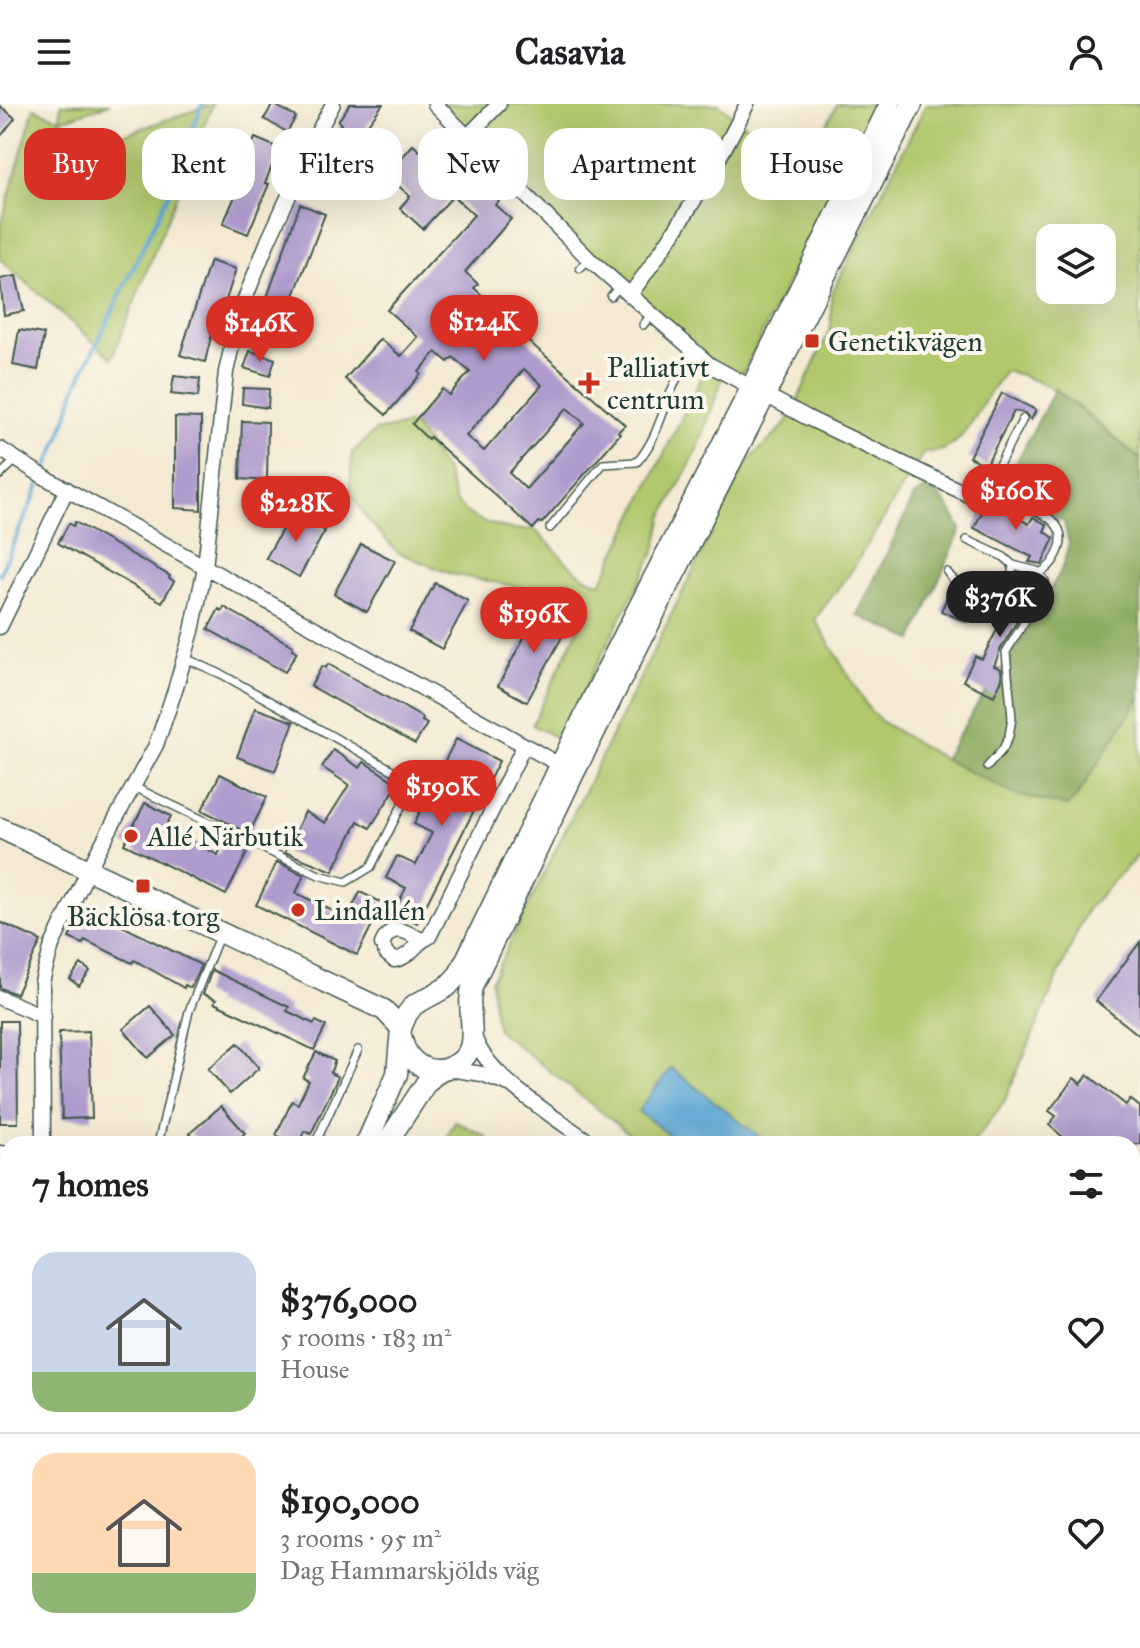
<!DOCTYPE html>
<html lang="en">
<head>
<meta charset="utf-8">
<style>
  :root { --surface:#fff; --page:#f6f6f6; --text:#202124; --muted:#757577; --line:#e0e0e0; --accent:#d93025 }
  body { margin:0; font-family:"IM FELL Great Primer",serif; background:var(--page); color:var(--text); height:100vh; display:flex; flex-direction:column; font-size:30px; white-space:nowrap }
  * { box-sizing:border-box; margin:0 }
  p { font-size:26px; color:var(--muted) }
  .icon { flex:none; width:44px; height:44px; fill:none; stroke:currentColor; stroke-width:2; stroke-linecap:round; stroke-linejoin:round }
  .map { position:relative; flex:1; overflow:hidden }
  .side { position:absolute; left:0px; top:1032px; width:1140px; height:512px; display:flex; flex-direction:column; background:var(--surface); border-radius:24px 24px 0 0; box-shadow:0 8px 32px #0002 }
  .side>* { flex:none }
  .guide { position:absolute; left:24px; top:24px; width:1092px; height:72px; display:flex; gap:16px }
  .tools { position:absolute; left:1036px; top:120px; display:grid; gap:16px }
  .tools a { display:grid; place-items:center; width:80px; height:80px; border-radius:16px; background:var(--surface); box-shadow:0 8px 32px #0002; font-size:40px }
  .price { position:absolute; translate:-50% -68px; padding:0 18px; border-radius:28px; background:var(--accent); color:#fff; font-size:26px; line-height:52px; filter:drop-shadow(0 2px 4px #0008) }
  .price::after { content:''; position:absolute; left:50%; top:48px; width:24px; height:18px; margin-left:-12px; background:inherit; clip-path:polygon(0 0,100% 0,50% 100%) }
  .price.current { background:#222; color:#fff }
  ul { padding:0; list-style:none }
  li { display:flex; align-items:center; gap:24px; height:200px; padding:0 32px }
  li+li { border-top:2px solid var(--line) }
  li span { display:grid; place-items:center; flex:none; width:224px; height:160px; border-radius:24px; color:#555 }
  li>.icon { margin-inline-start:auto }
  span .icon { width:96px; height:96px; fill:#fffc; stroke-width:1 }
  li b { font-size:34px }
  h2 { display:flex; justify-content:space-between; align-items:center; height:96px; padding:0 32px; font-size:34px }
  .pill { padding:0 28px; border-radius:24px; background:var(--surface); box-shadow:0 8px 32px #0002; font-size:28px; line-height:72px }
  .pill.current { background:var(--accent); color:#fff }
  header { display:flex; justify-content:space-between; align-items:center; height:104px; padding:0 32px; background:var(--surface); font-size:36px; font-weight:800 }
  .map>svg:first-child { display:block }
  .green { fill:#b1c86d; stroke:#688250; stroke-width:2; fill-rule:evenodd }
  .forest { fill:#8cac60; stroke:#56744a; stroke-width:2 }
  .water { fill:#5aa6d3; stroke:#3c7284; stroke-width:2 }
  .lines { fill:none; stroke-linecap:round; stroke-linejoin:round }
  .stream { stroke:#5aa6d3; stroke-width:4 }
  .building { fill:#af9bce; fill-rule:evenodd }
  .lane-casing { stroke:#3f574c; stroke-width:10 }
  .street-casing { stroke:#3f574c; stroke-width:17 }
  .secondary-casing { stroke:#3f574c; stroke-width:23 }
  .lane { stroke:#fff; stroke-width:7 }
  .street { stroke:#fff; stroke-width:14 }
  .secondary { stroke:#fff; stroke-width:20 }
  .poi-dot { fill:#c8321e; stroke:#fbf7ec; stroke-width:3 }
  .labels { text-anchor:middle; dominant-baseline:central; stroke-width:8; stroke-linejoin:round; paint-order:stroke }
  .poi-label { font-size:28px; fill:#1f3d34; stroke:#fbf7ec; text-anchor:start }
</style>
</head>
<body>
<header><svg class="icon" aria-label="menu" viewBox="0 0 24 24"><path d="M4 6h16M4 12h16M4 18h16"/></svg>Casavia<svg class="icon" aria-label="person" viewBox="0 0 24 24"><circle cx="12" cy="8" r="4"/><path d="M4 21q1-7 8-7t8 7"/></svg></header>
<div class="map">
<svg width="1140" height="1544" viewBox="0 0 1140 1544">
  <rect width="100%" height="100%" fill="#fbf7ec"/>
  <filter id="ink" filterUnits="userSpaceOnUse"><feTurbulence type="fractalNoise" baseFrequency=".0125" numOctaves="2"/><feDisplacementMap in="SourceGraphic" scale="16" xChannelSelector="R" yChannelSelector="G"/><feConvolveMatrix kernelMatrix="1 2 1 2 8 2 1 2 1" color-interpolation-filters="sRGB"/></filter>
  <filter id="wash" filterUnits="userSpaceOnUse"><feTurbulence type="fractalNoise" baseFrequency=".006" numOctaves="4" result="noise"/><feDisplacementMap in="SourceGraphic" scale="32" xChannelSelector="R" yChannelSelector="G"/><feGaussianBlur stdDeviation="1.8" result="paint"/><feColorMatrix in="noise" values="0 0 0 0 0 0 0 0 0 0 0 0 0 0 0 0 0 1.4 0 .05"/><feComposite in="paint" operator="in"/></filter>
  <g filter="url(#wash)">
    <rect width="100%" height="100%" fill="#f4ead3"/>
    <g class="green">
      <polygon points="61,0 110,0 61,16 61,52 213,0 112,254 0,155 0,124 34,4 60,15"/>
      <path d="M435,0H718L803,66L837,0H875L744,267L724,270L697,347L663,412L655,447L559,635L532,621L579,523L565,497L536,486L451,470L397,448L368,416L350,388L352,349L375,327L412,320C424,334 435,350 445,366C451,376 451,391 458,400C473,419 511,428 533,425C557,442 570,472 601,479L704,268L710,261Z"/>
      <path d="M926,0H1140V355C1099,321 1059,278 1006,267C985,288 972,329 949,343C941,348 932,348 924,348L850,469L815,515L868,604L882,618L944,655L1075,695L1140,593V749L1087,805L1004,998L972,1040H642L499,927L495,915L491,877L746,359L787,319L831,223V191ZM1050,134H1102V186H1050Z"/>
      <polygon points="455,1017 487,1033 484,1040 443,1040"/>
    </g>
    <g class="forest">
      <polygon points="1055,285 1140,355 1140,593 1075,695 1067,702 1016,691 944,655 977,601 1020,539 1063,463 1069,439 1064,418 1033,400 1007,376"/>
      <path d="M927,384C945,394 952,407 961,425L913,536L857,511L915,391Z"/>
    </g>
    <polygon class="water" points="671,964 769,1040 681,1040 638,1007"/>
    <g class="lines">
      <g class="stream">
        <polyline points="45,369 61,331 76,283 169,89 202,0"/>
        <polyline points="0,470 41,377"/>
      </g>
    </g>
    <g id="blocks">
      <g class="building">
        <polygon points="273,0 296,13 287,28 264,15"/>
        <polygon points="350,0 383,0 354,39 358,42 347,57 326,41 341,20 338,17"/>
        <polygon points="0,2 15,14 0,33"/>
        <polygon points="255,34 279,44 265,79 269,80 248,130 223,120 252,53 248,51"/>
        <path d="M413,41L436,61L442,55L467,77L475,68L503,92L495,101L511,115L465,168L478,180L474,184L528,233L526,235L625,321L618,328L620,330L542,419L539,418L533,425L430,333L428,335L412,320L442,285L449,291L470,268L453,253L448,258L436,248L419,268L421,270L386,311L345,275L380,235L401,252L418,233L387,206L474,111L453,92L423,125L400,104L410,92L386,71ZM524,265L542,281L484,347L466,332ZM567,304L584,319L526,385L509,369Z"/>
        <polygon points="317,63 341,73 334,90 310,80"/>
        <polygon points="300,100 325,110 285,215 281,233 256,225"/>
        <polygon points="210,157 236,165 215,230 212,229 205,258 180,251"/>
        <polygon points="16,172 24,207 4,211 0,175"/>
        <polygon points="19,226 44,230 38,266 13,261"/>
        <polygon points="250,247 275,255 270,272 244,264"/>
        <polygon points="174,272 200,275 198,293 171,290"/>
        <polygon points="243,284 269,285 268,304 242,300"/>
        <polygon points="1002,289 1036,306 1031,316 1025,309 1014,307 986,361 969,353"/>
        <polygon points="175,313 201,314 201,406 175,404"/>
        <polygon points="242,317 268,318 267,377 240,375"/>
        <polygon points="987,398 1029,420 1033,413 1047,421 1044,427 1054,434 1042,460 1029,458 1032,453 974,424"/>
        <polygon points="292,408 325,427 299,473 266,454"/>
        <polygon points="75,418 170,472 169,474 174,477 162,498 58,439 69,419 73,422"/>
        <polygon points="361,440 395,457 367,508 334,490"/>
        <polygon points="1023,470 1033,473 1033,477 1038,482 1000,546 994,562 1001,565 1002,575 994,592 963,577 975,552 982,555 1002,516 999,514"/>
        <polygon points="435,479 468,497 442,545 409,527"/>
        <polygon points="949,489 974,501 966,518 941,507"/>
        <polygon points="224,503 293,542 292,545 297,548 285,568 208,525 219,505 222,507"/>
        <polygon points="540,504 569,520 527,598 498,582"/>
        <polygon points="328,560 423,614 422,617 427,620 415,640 311,582 322,562 326,564"/>
        <polygon points="255,604 294,618 275,667 237,653"/>
        <polygon points="456,635 499,657 417,819 394,807 406,784 386,774 397,752 416,761 432,729 414,720 428,690 445,698 458,673 441,664"/>
        <polygon points="333,646 360,664 364,658 398,680 370,724 358,717 333,767 285,748 305,708 325,719 349,681 322,663"/>
        <polygon points="220,670 267,693 249,730 202,706"/>
        <polygon points="145,699 171,712 165,724 218,751 226,734 243,742 241,746 247,749 226,791 124,740"/>
        <polygon points="277,758 304,771 296,789 347,814 360,788 383,799 357,851 256,801"/>
        <polygon points="84,803 201,861 191,884 185,881 184,884 134,856 132,859 85,836 83,840 69,834"/>
        <polygon points="0,818 41,837 16,890 0,884"/>
        <polygon points="1140,838 1140,932 1096,897"/>
        <polygon points="81,860 90,867 79,882 70,875"/>
        <polygon points="212,866 289,903 287,907 314,920 316,917 326,922 314,946 214,899 216,896 203,890"/>
        <polygon points="150,902 175,931 148,954 123,925"/>
        <polygon points="0,917 17,917 18,1019 0,1019"/>
        <polygon points="89,927 92,1014 62,1015 59,928"/>
        <polygon points="238,939 259,964 230,990 208,965"/>
        <polygon points="316,948 335,957 330,969 338,973 311,1030 305,1027 299,1040 279,1040 282,1034 276,1031 292,997 298,1000 309,977 303,974"/>
        <polygon points="1088,971 1126,1001 1130,995 1140,1003 1140,1040 1071,1040 1049,1021 1056,1012 1049,1007 1074,974 1081,980"/>
        <polygon points="221,1002 245,1029 232,1040 200,1040 190,1029"/>
      </g>
    </g>
  </g>
  <g filter="url(#ink)">
    <use href="#blocks" fill-opacity="0" stroke="#3f574c" stroke-width="2"/>
    <g class="lines">
      <g class="lane-casing">
        <g id="lane">
          <polyline points="580,164 589,155"/>
          <polyline points="611,192 620,182"/>
          <polyline points="643,221 652,210"/>
          <polyline points="0,371 16,356"/>
          <path d="M987,380C992,384 997,389 1002,392C1023,404 1072,411 1059,446C1055,456 1049,465 1039,469"/>
          <polyline points="977,395 994,370 1023,315"/>
          <path d="M550,424L603,360L637,358C665,327 665,279 695,248"/>
          <path d="M947,468C957,482 980,499 998,496L1011,474L1013,461L1004,453L967,436"/>
          <polyline points="987,663 1003,645 1009,632 1012,614 1006,548 1045,484 1045,477 1037,467 1013,461"/>
          <polyline points="134,683 319,771 346,778 371,763 407,691 410,678 405,673 223,571 185,554"/>
          <polyline points="158,1040 189,907 220,830"/>
          <polyline points="315,1040 358,946"/>
          <polyline points="0,1365 8,1369"/>
          <polyline points="855,1544 861,1536"/>
          <polyline points="915,1544 921,1536"/>
        </g>
      </g>
      <g class="street-casing">
        <g id="street">
          <polyline points="435,0 589,155 710,261 808,314 977,395"/>
          <polyline points="468,32 499,0"/>
          <path d="M630,191C674,131 715,67 747,0"/>
          <polyline points="0,345 46,374 567,665"/>
          <polyline points="0,523 67,385"/>
          <path d="M421,836C405,826 391,819 382,840L386,849L394,856C411,854 415,838 429,833L524,642"/>
          <polyline points="0,894 43,912"/>
          <path d="M474,931C483,970 559,1016 592,1040"/>
          <polyline points="448,965 482,970 509,980"/>
          <polyline points="43,1040 42,878 52,841 97,749 156,641 175,586 192,527 205,463 226,268 239,210 268,137 318,28 333,0"/>
          <polyline points="0,1049 8,1050"/>
          <polyline points="0,1272 8,1255"/>
          <polyline points="1132,1439 1140,1445"/>
        </g>
      </g>
      <g class="secondary-casing">
        <g id="secondary">
          <polyline points="0,724 384,906 401,924"/>
          <path d="M402,935C404,946 410,955 419,961C429,967 439,968 450,963C489,948 461,907 474,878L574,669L912,0"/>
          <polyline points="366,1040 397,970 401,924 407,910 414,901 447,883 459,870 610,559 751,284 890,0"/>
          <polyline points="386,1040 426,979 440,966"/>
          <polyline points="126,1544 129,1536"/>
        </g>
      </g>
      <use href="#lane" class="lane"/>
      <use href="#street" class="street"/>
      <use href="#secondary" class="secondary"/>
    </g>
  </g>
  <g class="poi-dot">
    <rect x="804" y="229" width="16" height="16" rx="4"/>
    <path d="M585 267h8v8h8v8h-8v8h-8v-8h-8v-8h8z"/>
    <circle cx="131" cy="732" r="8"/>
    <rect x="135" y="774" width="16" height="16" rx="4"/>
    <circle cx="298" cy="806" r="8"/>
  </g>
  <g class="labels">
    <g class="poi-label">
      <text x="828" y="237">Genetikvägen</text>
      <text x="607" y="263">Palliativt<tspan x="607" dy="32">centrum</tspan></text>
      <text x="147" y="732">Allé Närbutik</text>
      <text x="314" y="806">Lindallén</text>
      <text x="143" y="812" text-anchor="middle">Bäcklösa torg</text>
    </g>
  </g>
</svg>
<div class="tools">
<a><svg class="icon" aria-label="layers" viewBox="0 0 24 24"><path d="M12 4l9 5-9 5-9-5zM3 14l9 5 9-5"/></svg></a>
</div>
<b class="price" style="left:484px;top:259px">$124K</b>
<b class="price" style="left:260px;top:260px">$146K</b>
<b class="price" style="left:1016px;top:428px">$160K</b>
<b class="price" style="left:296px;top:440px">$228K</b>
<b class="price current" style="left:1000px;top:535px">$376K</b>
<b class="price" style="left:534px;top:551px">$196K</b>
<b class="price" style="left:442px;top:724px">$190K</b>
<div class="guide">
<a class="pill current">Buy</a>
<a class="pill">Rent</a>
<a class="pill">Filters</a>
<a class="pill">New</a>
<a class="pill">Apartment</a>
<a class="pill">House</a>
</div>
<section class="side">
<h2>7 homes<svg class="icon" aria-label="filters" viewBox="0 0 24 24"><path d="M4 7h16M4 17h16"/><circle cx="9" cy="7" r="2"/><circle cx="15" cy="17" r="2"/></svg></h2>
<ul>
<li><span style="background:linear-gradient(#c9d6e8 75%,#8fb573 0)"><svg class="icon" aria-label="home" viewBox="0 0 24 24"><path d="M3 11l9-7 9 7M6 9v11h12V9"/></svg></span><div><b>$376,000</b><p>5 rooms · 183 m²</p><p>House</p></div><svg class="icon" aria-label="heart" viewBox="0 0 24 24"><path d="M12 20l-8-8c-3-5 5-10 8-4 3-6 11-1 8 4z"/></svg></li>
<li><span style="background:linear-gradient(#ffd9b3 75%,#8fb573 0)"><svg class="icon" aria-label="home" viewBox="0 0 24 24"><path d="M3 11l9-7 9 7M6 9v11h12V9"/></svg></span><div><b>$190,000</b><p>3 rooms · 95 m²</p><p>Dag Hammarskjölds väg</p></div><svg class="icon" aria-label="heart" viewBox="0 0 24 24"><path d="M12 20l-8-8c-3-5 5-10 8-4 3-6 11-1 8 4z"/></svg></li>
</ul>
</section>
</div>
</body>
</html>
